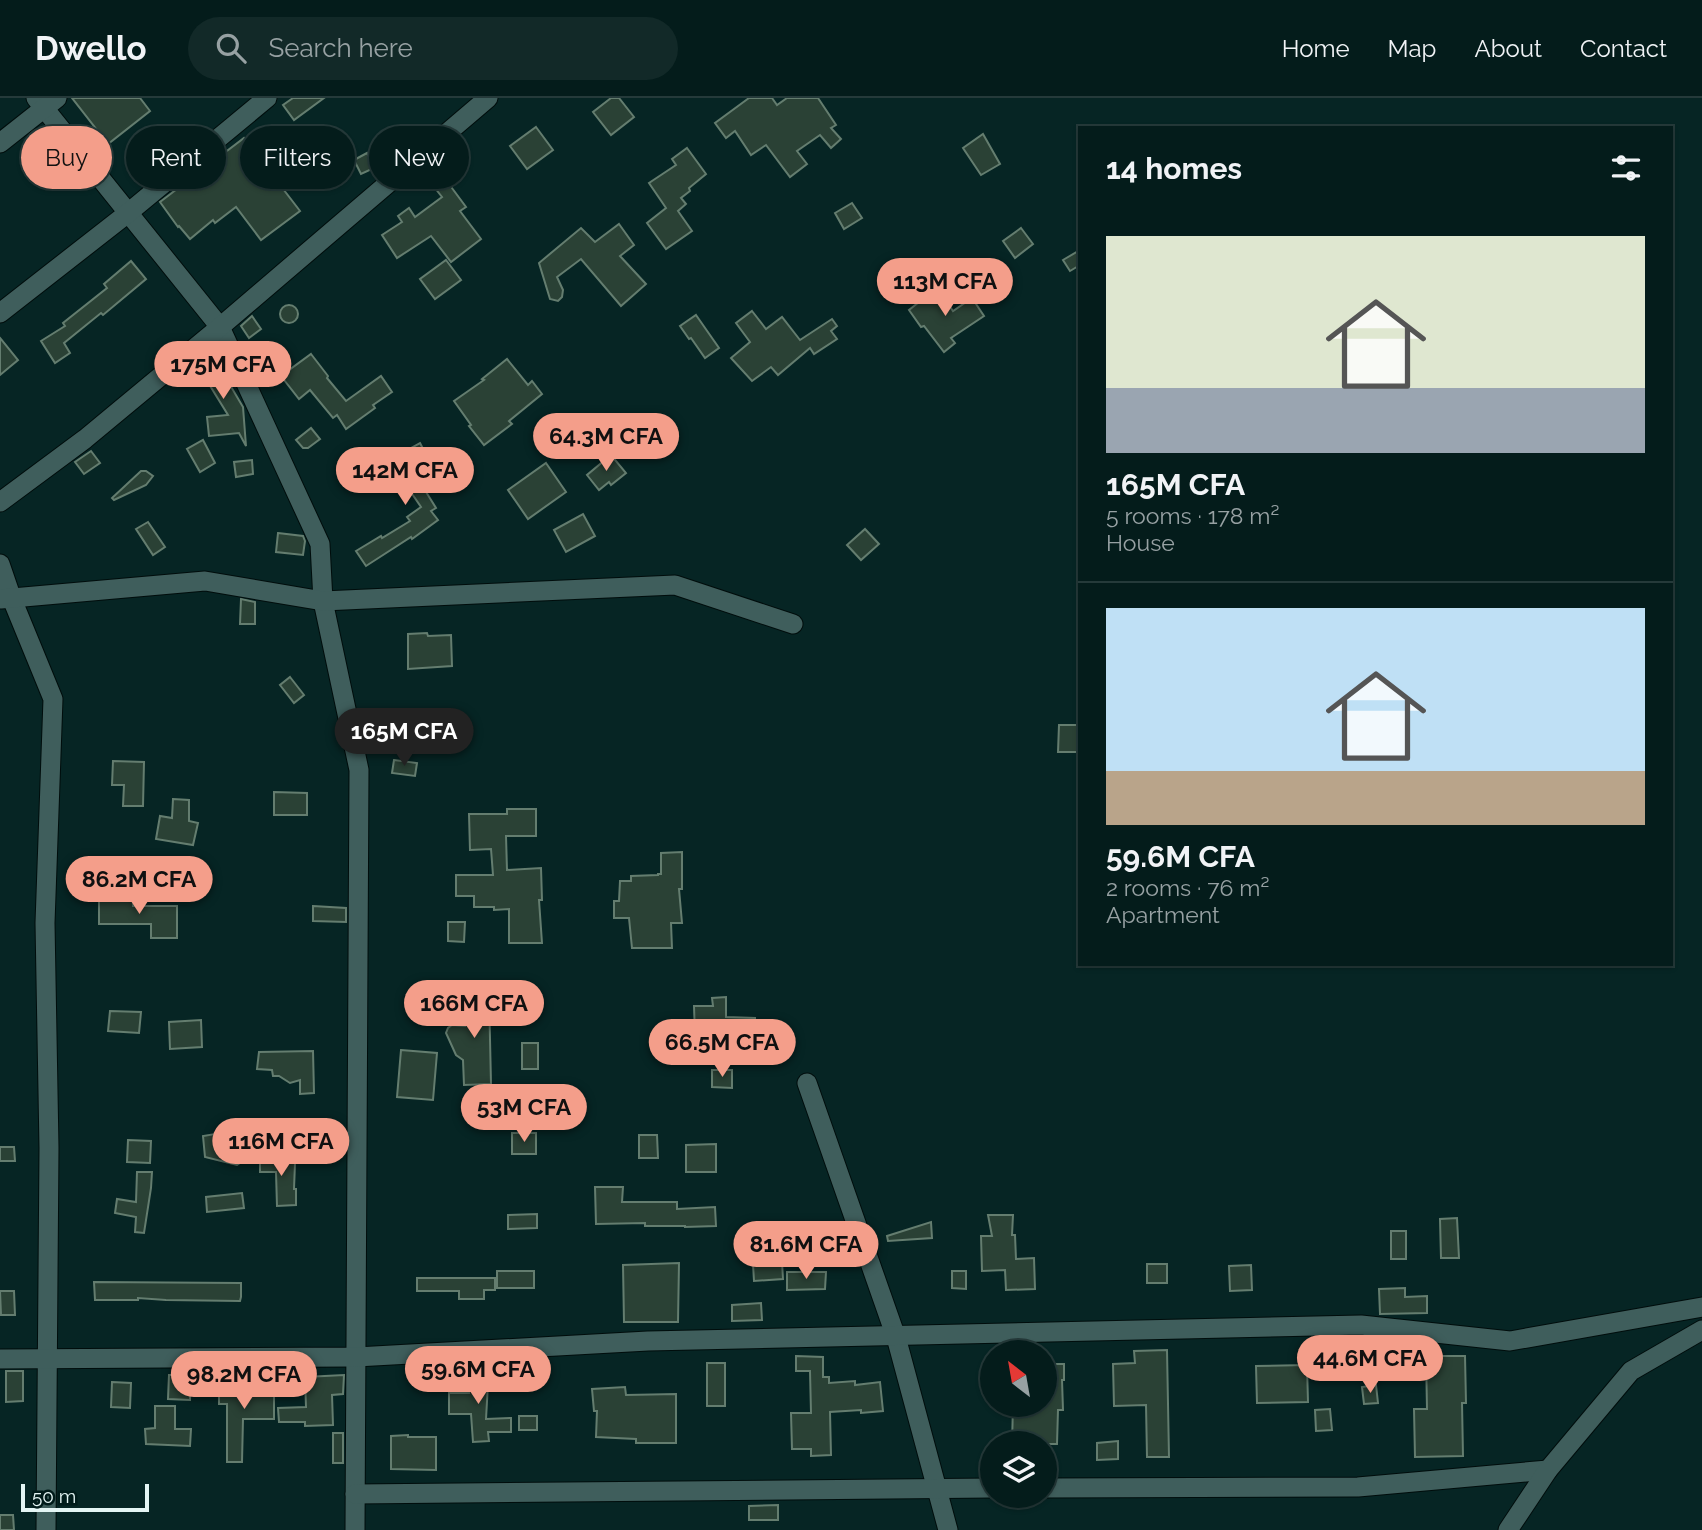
<!DOCTYPE html>
<html lang="en">
<head>
<meta charset="utf-8">
<style>
  :root { --surface:#041c1b; --page:#122928; --text:#f1f3f6; --muted:#97a1a3; --line:#253a3a; --accent:#f49e8a }
  body { margin:0; font-family:Raleway,sans-serif; background:var(--page); color:var(--text); height:100vh; display:flex; flex-direction:column; font-size:26px; white-space:nowrap }
  * { box-sizing:border-box; margin:0 }
  p { font-size:23px; color:var(--muted) }
  .icon { flex:none; width:38px; height:38px; fill:none; stroke:currentColor; stroke-width:2; stroke-linecap:round; stroke-linejoin:round }
  .map { position:relative; flex:1; overflow:hidden }
  .side { position:absolute; left:1078px; top:28px; width:595px; height:840px; display:flex; flex-direction:column; background:var(--surface); border-radius:0px; box-shadow:0 2px 5px #0004,0 0 0 2px var(--line) }
  .side>* { flex:none }
  .guide { position:absolute; left:21px; top:28px; width:665px; height:63px; display:flex; gap:14px }
  .needle { width:46px; rotate:329deg }
  .tools { position:absolute; left:980px; top:1242px; display:grid; gap:14px }
  .tools a { display:grid; place-items:center; width:77px; height:77px; border-radius:50%; background:var(--surface); box-shadow:0 2px 5px #0004,0 0 0 2px var(--line); font-size:35px }
  .scale { position:absolute; left:21px; bottom:18px; width:128px; box-sizing:border-box; padding-left:7px; border:4px solid #e4f5f4; border-top:0; font-size:19px; line-height:24px; white-space:nowrap; color:#e4f5f4; -webkit-text-stroke:5px #001b1a; paint-order:stroke }
  .price { position:absolute; translate:-50% -60px; padding:0 16px; border-radius:24px; background:var(--accent); color:#111; font-size:23px; line-height:46px; filter:drop-shadow(0 2px 4px #0008) }
  .price::after { content:''; position:absolute; left:50%; top:42px; width:21px; height:16px; margin-left:-10px; background:inherit; clip-path:polygon(0 0,100% 0,50% 100%) }
  .price.current { background:#222; color:#fff }
  ul { padding:0; list-style:none }
  li { display:grid; align-content:center; gap:14px; height:371px; padding:0 28px }
  li+li { border-top:2px solid var(--line) }
  li span { display:grid; place-items:center; height:217px; border-radius:0px; color:#555 }
  li>.icon { margin-inline-start:auto }
  span .icon { width:126px; height:126px; fill:#fffc; stroke-width:1 }
  li b { font-size:30px }
  h2 { display:flex; justify-content:space-between; align-items:center; height:84px; padding:0 28px; font-size:30px }
  .pill { padding:0 24px; border-radius:32px; background:var(--surface); box-shadow:0 2px 5px #0004,0 0 0 2px var(--line); font-size:24px; line-height:63px }
  .pill.current { background:var(--accent); color:#111 }
  header { display:flex; align-items:center; gap:42px; box-sizing:border-box; height:98px; padding:0 35px; background:var(--surface); border-bottom:2px solid var(--line) }
  header strong { font-size:33px }
  nav { display:flex; gap:38px; margin-inline-start:auto; font-size:24px }
  .search { width:490px; height:63px; background:var(--page); display:flex; align-items:center; gap:18px; box-sizing:border-box; padding:0 24px; border-radius:38px; color:var(--muted); font-size:26px }
  .map>svg:first-child { display:block }
  .building { fill:#2a4135; stroke:#647d6f; stroke-width:2 }
  .lines { fill:none; stroke-linecap:round; stroke-linejoin:round }
  .minor-casing { stroke:#000d0c; stroke-width:21 }
  .minor { stroke:#3f5e5c; stroke-width:19 }
</style>
</head>
<body>
<header>
<strong>Dwello</strong>
<div class="search"><svg class="icon" aria-label="search" viewBox="0 0 24 24"><circle cx="10" cy="10" r="6"/><path d="M15 15l6 6"/></svg>Search here</div>
<nav><a>Home</a><a>Map</a><a>About</a><a>Contact</a></nav>
</header>
<div class="map">
<svg width="1702" height="1432" viewBox="0 0 1702 1432">
  <rect width="100%" height="100%" fill="#062524"/>
  <g class="building">
    <polygon points="72,0 140,0 150,13 108,46"/>
    <polygon points="293,0 324,0 294,22 283,7"/>
    <polygon points="611,0 619,0 634,19 611,37 593,14"/>
    <polygon points="749,0 772,0 777,7 787,0 818,0 836,27 831,30 841,41 831,50 820,37 797,53 807,66 790,79 766,47 751,57 735,33 726,40 715,25"/>
    <polygon points="536,29 553,52 527,71 510,48"/>
    <polygon points="983,36 1000,66 981,77 963,50"/>
    <polygon points="244,40 300,113 261,142 236,109 215,125 213,122 190,141 179,128 178,129 160,104"/>
    <polygon points="333,48 348,69 326,86 310,65"/>
    <polygon points="687,50 706,76 689,90 690,93 681,100 686,106 678,113 692,133 666,151 647,125 666,110 649,85 676,67 672,61"/>
    <polygon points="367,55 374,70 361,76 354,62"/>
    <polygon points="446,82 466,109 460,113 481,141 451,164 431,138 397,160 382,137 402,124 398,118 409,110 415,119 442,99 435,90"/>
    <polygon points="852,105 862,120 844,131 835,115"/>
    <polygon points="619,126 634,147 620,158 646,186 621,208 581,161 557,179 563,192 562,199 558,203 550,201 539,165 581,130 595,144"/>
    <polygon points="1021,130 1033,146 1015,160 1003,143"/>
    <polygon points="1080,152 1080,167 1070,173 1063,162"/>
    <polygon points="446,162 461,182 435,201 420,181"/>
    <polygon points="131,163 146,181 103,217 101,215 64,245 70,255 55,265 41,243 65,228 63,225 107,190 104,186"/>
    <polygon points="937,190 953,213 972,200 984,218 951,240 955,245 944,254 924,228 921,229 909,212"/>
    <circle cx="289" cy="216" r="9"/>
    <polygon points="752,213 766,231 782,219 800,242 832,221 837,228 831,233 837,241 814,256 810,250 778,277 771,269 752,283 731,260 750,244 736,225"/>
    <polygon points="696,217 719,250 705,260 691,240 689,241 680,228"/>
    <polygon points="252,218 261,231 249,240 241,228"/>
    <polygon points="0,240 18,262 0,277"/>
    <polygon points="210,253 243,309 246,348 239,335 209,338 207,319 228,317 196,265"/>
    <polygon points="311,256 328,278 327,280 346,303 381,278 392,294 373,307 375,310 346,331 337,317 333,320 310,292 299,301 281,278"/>
    <polygon points="507,261 528,287 532,283 542,296 509,323 512,326 484,347 469,328 471,327 454,303 484,282 482,281"/>
    <polygon points="311,330 320,341 308,350 303,350 296,342"/>
    <polygon points="203,342 215,365 200,374 187,351"/>
    <polygon points="420,345 430,364 413,373 436,410 431,413 438,422 412,441 411,439 366,468 356,453 381,438 382,440 410,423 407,419 421,409 389,362"/>
    <polygon points="91,353 100,365 84,376 75,364"/>
    <polygon points="611,357 626,375 611,387 609,384 599,392 587,377"/>
    <polygon points="252,362 253,376 236,379 234,364"/>
    <polygon points="546,365 566,394 528,421 508,392"/>
    <polygon points="141,373 146,373 153,378 146,387 114,402 112,400"/>
    <polygon points="583,416 595,438 566,454 554,432"/>
    <polygon points="148,424 165,449 153,457 136,431"/>
    <polygon points="865,431 879,446 861,462 847,447"/>
    <polygon points="278,435 303,438 305,443 303,457 276,454"/>
    <polygon points="241,501 255,504 255,526 240,526"/>
    <polygon points="427,535 428,538 451,537 452,568 408,571 408,536"/>
    <polygon points="290,579 304,597 294,605 280,587"/>
    <polygon points="1059,627 1080,627 1080,654 1058,654"/>
    <polygon points="394,662 417,665 415,678 392,675"/>
    <polygon points="113,663 144,664 143,708 123,708 124,687 112,687"/>
    <polygon points="274,694 307,695 307,717 274,717"/>
    <polygon points="173,701 189,702 189,723 198,725 193,747 156,741 160,718 172,720"/>
    <polygon points="507,711 536,711 536,738 506,738 507,772 541,770 542,802 539,802 542,845 509,845 509,811 494,812 494,809 474,809 474,798 456,798 456,777 493,777 491,751 470,752 469,716 507,716"/>
    <polygon points="682,754 682,791 679,791 682,825 671,825 672,850 632,850 629,820 614,820 614,803 619,803 620,783 631,783 631,778 658,777 658,776 661,776 661,755"/>
    <polygon points="99,799 133,799 133,808 177,808 177,840 151,840 151,826 99,826"/>
    <polygon points="313,808 346,810 346,824 313,823"/>
    <polygon points="448,824 465,824 464,844 448,843"/>
    <polygon points="489,896 491,986 464,987 463,962 456,957 446,935 448,930 452,927 465,928 464,897"/>
    <polygon points="726,899 726,919 755,920 755,936 695,938 694,908 713,908 712,900"/>
    <polygon points="110,913 141,914 139,935 108,933"/>
    <polygon points="201,922 202,949 170,951 169,924"/>
    <rect x="522" y="945" width="16" height="26"/>
    <polygon points="401,952 437,955 433,1002 397,999"/>
    <polygon points="313,953 314,995 300,996 300,982 290,985 279,978 273,978 272,972 257,971 259,954"/>
    <polygon points="712,972 732,972 732,990 712,989"/>
    <rect x="512" y="1035" width="24" height="21"/>
    <polygon points="215,1036 216,1038 243,1037 243,1063 237,1067 205,1059 203,1038"/>
    <polygon points="639,1037 657,1037 658,1060 639,1060"/>
    <polygon points="128,1042 151,1043 150,1065 127,1064"/>
    <polygon points="716,1046 716,1074 686,1074 686,1047"/>
    <polygon points="0,1049 14,1049 15,1063 0,1063"/>
    <polygon points="260,1055 278,1056 277,1065 295,1065 294,1091 296,1091 296,1107 277,1108 276,1074 260,1074"/>
    <polygon points="137,1074 152,1074 151,1090 144,1135 135,1134 136,1119 115,1115 117,1101 136,1104"/>
    <polygon points="595,1089 623,1089 622,1104 677,1104 677,1111 715,1109 716,1128 685,1129 685,1128 645,1128 645,1125 596,1126"/>
    <polygon points="242,1095 244,1110 207,1114 206,1099"/>
    <polygon points="537,1116 537,1130 508,1131 508,1117"/>
    <polygon points="988,1117 1013,1117 1012,1137 1015,1137 1016,1161 1034,1160 1035,1191 1006,1192 1005,1172 982,1173 981,1138 992,1138"/>
    <polygon points="1457,1120 1459,1160 1441,1160 1440,1121"/>
    <polygon points="931,1124 932,1140 888,1143 887,1138"/>
    <rect x="1391" y="1133" width="15" height="28"/>
    <polygon points="782,1164 783,1181 754,1183 753,1166"/>
    <polygon points="679,1165 678,1224 624,1224 623,1167"/>
    <rect x="1147" y="1166" width="20" height="19"/>
    <polygon points="1251,1167 1252,1192 1230,1193 1229,1168"/>
    <rect x="497" y="1173" width="37" height="17"/>
    <polygon points="952,1173 966,1173 966,1191 952,1190"/>
    <polygon points="787,1174 826,1174 825,1191 787,1192"/>
    <polygon points="417,1180 495,1180 495,1192 484,1192 484,1201 459,1201 459,1193 417,1193"/>
    <polygon points="94,1184 241,1185 241,1199 240,1203 166,1202 138,1200 138,1202 95,1202"/>
    <polygon points="1405,1190 1405,1199 1427,1198 1427,1215 1380,1216 1379,1191"/>
    <polygon points="0,1193 14,1193 15,1217 1,1217"/>
    <polygon points="761,1205 762,1222 732,1223 732,1207"/>
    <polygon points="1167,1252 1169,1359 1147,1359 1146,1307 1114,1308 1113,1266 1135,1265 1134,1253"/>
    <polygon points="796,1258 823,1259 823,1279 829,1279 829,1285 855,1283 855,1287 880,1284 883,1313 861,1315 861,1312 830,1314 831,1357 811,1358 811,1351 792,1351 791,1315 811,1315 810,1273 796,1273"/>
    <polygon points="1426,1258 1465,1258 1466,1305 1462,1305 1463,1358 1415,1359 1414,1311 1427,1311"/>
    <rect x="707" y="1265" width="18" height="43"/>
    <polygon points="1045,1266 1064,1266 1064,1282 1062,1282 1063,1312 1058,1312 1057,1346 1012,1346 1013,1307 1045,1307"/>
    <polygon points="1307,1267 1308,1304 1257,1305 1256,1268"/>
    <polygon points="489,1268 486,1321 511,1320 511,1334 488,1334 489,1343 473,1344 471,1316 449,1316 449,1295 469,1295 469,1269"/>
    <polygon points="6,1273 23,1273 23,1303 6,1304"/>
    <polygon points="169,1277 191,1277 190,1302 168,1301"/>
    <polygon points="344,1277 343,1296 332,1297 333,1327 305,1328 305,1324 279,1324 278,1310 306,1309 305,1279"/>
    <polygon points="112,1284 131,1285 130,1310 111,1309"/>
    <polygon points="219,1286 274,1286 274,1321 243,1321 242,1364 227,1364 227,1306 219,1306"/>
    <polygon points="1376,1287 1378,1305 1364,1306 1362,1289"/>
    <polygon points="625,1289 626,1297 676,1296 676,1345 636,1345 636,1341 596,1339 597,1313 594,1313 592,1291"/>
    <polygon points="155,1308 175,1308 175,1331 191,1331 190,1348 146,1346 145,1331 155,1330"/>
    <polygon points="1330,1311 1332,1332 1316,1333 1315,1312"/>
    <rect x="519" y="1318" width="18" height="14"/>
    <rect x="333" y="1335" width="10" height="30"/>
    <polygon points="408,1337 408,1339 436,1339 436,1372 391,1371 391,1338"/>
    <polygon points="1118,1343 1118,1361 1097,1362 1097,1345"/>
    <polygon points="778,1407 778,1422 749,1422 749,1408"/>
    <polygon points="0,1417 13,1417 14,1432 0,1432"/>
  </g>
  <g class="lines">
    <g class="minor-casing">
      <g id="minor">
        <polyline points="36,0 220,229 320,446 323,503 359,672 355,1432"/>
        <polyline points="0,45 57,0"/>
        <polyline points="0,215 128,115 267,0"/>
        <polyline points="0,404 85,341 220,229 488,0"/>
        <polyline points="0,466 12,501 53,601 45,825 49,1050 46,1432"/>
        <polyline points="1,501 205,483 323,503 675,487 793,526"/>
        <polyline points="807,985 896,1239 948,1432"/>
        <polyline points="0,1261 356,1259 648,1243 1361,1227 1510,1243 1702,1209"/>
        <polyline points="1045,1390 1358,1389 1548,1372"/>
        <polyline points="355,1396 992,1390"/>
        <polyline points="1508,1432 1548,1372 1631,1273 1702,1232"/>
      </g>
    </g>
    <use href="#minor" class="minor"/>
  </g>
</svg>
<div class="tools">
<a><svg class="needle" viewBox="-14 -14 28 28"><path d="M0-13l5 13h-10z" fill="#e53935"/><path d="M0 13l5-13h-10z" fill="#97a1a3"/></svg></a>
<a><svg class="icon" aria-label="layers" viewBox="0 0 24 24"><path d="M12 4l9 5-9 5-9-5zM3 14l9 5 9-5"/></svg></a>
</div>
<div class="scale">50 m</div>
<b class="price" style="left:945px;top:220px">113M CFA</b>
<b class="price" style="left:223px;top:303px">175M CFA</b>
<b class="price" style="left:606px;top:375px">64.3M CFA</b>
<b class="price" style="left:405px;top:409px">142M CFA</b>
<b class="price current" style="left:404px;top:670px">165M CFA</b>
<b class="price" style="left:139px;top:818px">86.2M CFA</b>
<b class="price" style="left:474px;top:942px">166M CFA</b>
<b class="price" style="left:722px;top:981px">66.5M CFA</b>
<b class="price" style="left:524px;top:1046px">53M CFA</b>
<b class="price" style="left:281px;top:1080px">116M CFA</b>
<b class="price" style="left:806px;top:1183px">81.6M CFA</b>
<b class="price" style="left:1370px;top:1297px">44.6M CFA</b>
<b class="price" style="left:478px;top:1308px">59.6M CFA</b>
<b class="price" style="left:244px;top:1313px">98.2M CFA</b>
<div class="guide">
<a class="pill current">Buy</a>
<a class="pill">Rent</a>
<a class="pill">Filters</a>
<a class="pill">New</a>
</div>
<section class="side">
<h2>14 homes<svg class="icon" aria-label="filters" viewBox="0 0 24 24"><path d="M4 7h16M4 17h16"/><circle cx="9" cy="7" r="2"/><circle cx="15" cy="17" r="2"/></svg></h2>
<ul>
<li><span style="background:linear-gradient(#dfe7d0 70%,#9aa5b1 0)"><svg class="icon" aria-label="home" viewBox="0 0 24 24"><path d="M3 11l9-7 9 7M6 9v11h12V9"/></svg></span><div><b>165M CFA</b><p>5 rooms · 178 m²</p><p>House</p></div></li>
<li><span style="background:linear-gradient(#bfe0f5 75%,#b9a48a 0)"><svg class="icon" aria-label="home" viewBox="0 0 24 24"><path d="M3 11l9-7 9 7M6 9v11h12V9"/></svg></span><div><b>59.6M CFA</b><p>2 rooms · 76 m²</p><p>Apartment</p></div></li>
</ul>
</section>
</div>
</body>
</html>
